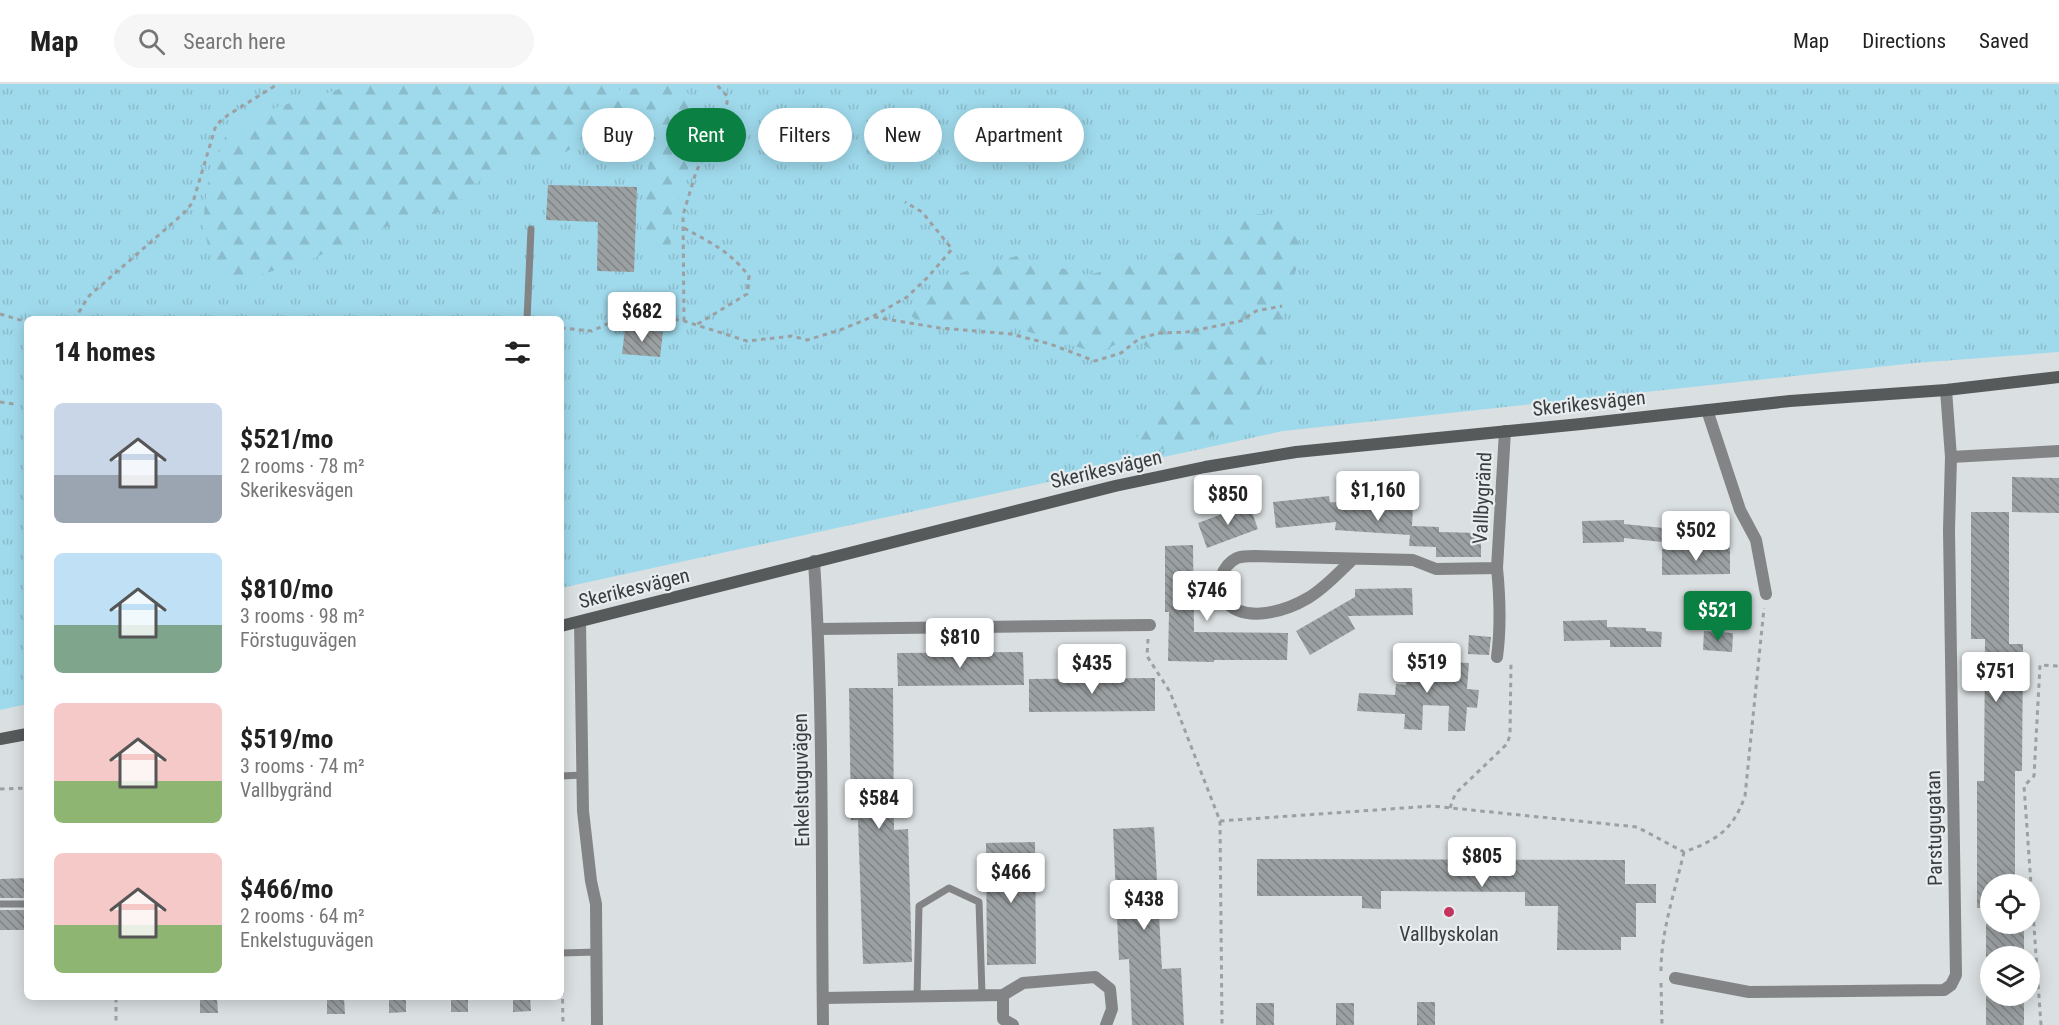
<!DOCTYPE html>
<html lang="en">
<head>
<meta charset="utf-8">
<style>
  :root { --surface:#fff; --page:#f6f6f6; --text:#222; --muted:#767676; --line:#e0e0e0; --accent:#0b8043 }
  body { margin:0; font-family:"Roboto Condensed",sans-serif; background:var(--page); color:var(--text); height:100vh; display:flex; flex-direction:column; font-size:22px; white-space:nowrap }
  * { box-sizing:border-box; margin:0 }
  p { font-size:20px; color:var(--muted) }
  .icon { flex:none; width:33px; height:33px; fill:none; stroke:currentColor; stroke-width:2; stroke-linecap:round; stroke-linejoin:round }
  .map { position:relative; flex:1; overflow:hidden }
  .panel { position:absolute; left:24px; top:232px; width:540px; height:684px; display:flex; flex-direction:column; background:var(--surface); border-radius:9px; box-shadow:0 3px 15px #0003 }
  .panel>* { flex:none }
  .banner { position:absolute; left:582px; top:24px; width:570px; height:54px; display:flex; gap:12px }
  .tools { position:absolute; left:1980px; top:790px; display:grid; gap:12px }
  .tools a { display:grid; place-items:center; width:60px; height:60px; border-radius:50%; background:var(--surface); box-shadow:0 3px 15px #0003; font-size:30px }
  .price { position:absolute; translate:-50% -51px; padding:0 14px; border-radius:6px; background:#fff; color:#222; font-size:20px; line-height:39px; filter:drop-shadow(0 2px 3px #0008) }
  .price::after { content:''; position:absolute; left:50%; top:36px; width:18px; height:14px; margin-left:-9px; background:inherit; clip-path:polygon(0 0,100% 0,50% 100%) }
  .price.selected { background:var(--accent); color:#fff }
  ul { padding:0; list-style:none }
  li { display:flex; align-items:center; gap:18px; height:150px; padding:0 30px }
  li span { display:grid; place-items:center; flex:none; width:168px; height:120px; border-radius:9px; color:#555 }
  li>.icon { margin-inline-start:auto }
  span .icon { width:72px; height:72px; fill:#fffc; stroke-width:1 }
  li b { font-size:26px }
  h2 { display:flex; justify-content:space-between; align-items:center; height:72px; padding:0 30px; font-size:26px }
  .tag { padding:0 21px; border-radius:27px; background:var(--surface); box-shadow:0 3px 15px #0003; font-size:21px; line-height:54px }
  .tag.selected { background:var(--accent); color:#fff }
  header { display:flex; align-items:center; gap:36px; box-sizing:border-box; height:84px; padding:0 30px; background:var(--surface); border-bottom:2px solid var(--line) }
  header strong { font-size:28px }
  nav { display:flex; gap:33px; margin-inline-start:auto; font-size:21px }
  .search { width:420px; height:54px; background:var(--page); display:flex; align-items:center; gap:15px; box-sizing:border-box; padding:0 21px; border-radius:33px; color:var(--muted); font-size:22px }
  .map>svg:first-child { display:block }
  .grass { fill:url(#grass-tufts) }
  .forest { fill:url(#forest-firs) }
  .building { fill:url(#building-back-hatch) }
  .lines { fill:none; stroke-linecap:round; stroke-linejoin:round }
  .path { stroke:#9ca0a2; stroke-width:3; stroke-dasharray:4.5 4.5; stroke-linecap:butt }
  .lane { stroke:#828485; stroke-width:7 }
  .street { stroke:#828485; stroke-width:12 }
  .secondary { stroke:#575a5b; stroke-width:12 }
  .poi-dot { fill:#c3355e; stroke:#e7ecee; stroke-width:2 }
  .labels { text-anchor:middle; dominant-baseline:central; stroke-width:4.5; stroke-linejoin:round; paint-order:stroke }
  .street-label { font-size:20px; fill:#3b3d3e; stroke:#e7ecee }
  .poi-label { font-size:20px; fill:#3b3d3e; stroke:#e7ecee }
</style>
</head>
<body>
<header>
<strong>Map</strong>
<div class="search"><svg class="icon" aria-label="search" viewBox="0 0 24 24"><circle cx="10" cy="10" r="6"/><path d="M15 15l6 6"/></svg>Search here</div>
<nav><a>Map</a><a>Directions</a><a>Saved</a></nav>
</header>
<div class="map">
<svg width="2059" height="941" viewBox="0 0 2059 941">
  <defs>
    <pattern id="grass-tufts" width="24" height="20" patternUnits="userSpaceOnUse" patternTransform="scale(1.5)"><rect width="24" height="20" fill="#9fdaec"/><path d="M3 7l-1-3M5 7V3M7 7l1-3M15 17l-1-3M17 17v-4M19 17l1-3" fill="none" stroke="#8abccb"/></pattern>
    <pattern id="forest-firs" width="22" height="20" patternUnits="userSpaceOnUse" patternTransform="scale(1.5)"><rect width="22" height="20" fill="#9fdaec"/><path d="M5 1l3.5 6h-7zM16 11l3.5 6h-7z" fill="#8abccb"/></pattern>
    <pattern id="building-back-hatch" width="6" height="6" patternUnits="userSpaceOnUse" patternTransform="scale(1.5)"><rect width="6" height="6" fill="#9ba0a2"/><path d="M-1 5l2 2M0 0l6 6M5-1l2 2" fill="none" stroke="#808485"/></pattern>
  </defs>
  <rect width="100%" height="100%" fill="#dadfe1"/>
  <polygon class="grass" points="0,0 2059,0 2059,268 1915,279 1283,347 561,504 561,236 27,236 27,620 0,626"/>
  <g class="forest">
    <path d="M347,0H603C609,2 618,7 625,6C644,3 658,0 679,3C716,16 681,105 675,131C672,142 672,153 670,163L656,165L642,156L641,144L649,76L636,60L601,48L562,70L510,77L476,99L454,123L428,132L372,147L310,176L249,194L216,196L203,140L207,102L227,48L280,22L337,6Z"/>
    <polygon points="1254,130 1286,130 1302,165 1256,324 1238,345 1186,360 1133,371 1136,356 1145,336 1163,318 1164,313 1176,298 1200,295 1213,285 1209,267 1193,261 1161,272 1130,252 1109,264 1094,268 1016,244 967,238 917,237 907,228 916,217 954,191 1016,172 1087,191 1175,171"/>
  </g>
  <g class="building">
    <polygon points="548,101 637,103 634,188 597,187 598,138 546,136"/>
    <polygon points="625,244 663,248 660,273 622,270"/>
    <polygon points="2012,393 2059,394 2059,429 2012,428"/>
    <polygon points="1395,402 1414,403 1412,442 1439,443 1439,448 1481,449 1481,473 1436,473 1436,463 1409,462 1410,451 1335,446 1336,438 1276,444 1273,418 1329,412 1330,418 1394,422"/>
    <polygon points="1249,420 1258,445 1207,464 1198,439"/>
    <polygon points="1971,428 2009,428 2009,560 2023,560 2022,687 2015,687 2015,801 1990,801 1990,824 1977,824 1977,697 1984,697 1985,555 1971,555"/>
    <polygon points="1624,436 1624,440 1663,444 1662,458 1624,454 1624,458 1583,459 1582,437"/>
    <polygon points="1193,461 1194,548 1288,549 1287,576 1214,576 1214,578 1168,577 1169,528 1165,528 1165,462"/>
    <polygon points="1730,464 1730,490 1662,491 1662,465"/>
    <polygon points="1412,504 1413,531 1348,532 1355,545 1310,571 1296,547 1355,513 1355,505"/>
    <polygon points="1607,536 1607,543 1646,544 1646,547 1662,548 1661,563 1610,563 1610,556 1564,557 1563,537"/>
    <polygon points="1704,547 1733,549 1732,568 1703,566"/>
    <polygon points="1469,551 1491,553 1489,571 1468,570"/>
    <polygon points="1023,568 1024,601 898,602 897,569"/>
    <polygon points="1408,576 1469,579 1467,605 1479,606 1477,624 1467,623 1465,647 1448,647 1449,622 1423,621 1422,646 1404,645 1405,630 1357,627 1359,609 1395,611 1396,600 1406,601"/>
    <polygon points="1155,594 1155,627 1029,628 1029,595"/>
    <polygon points="849,604 893,604 894,746 908,745 912,878 863,880 858,736 851,736"/>
    <polygon points="1154,743 1162,885 1181,884 1184,941 1132,941 1129,875 1119,876 1113,745"/>
    <polygon points="1035,758 1036,880 987,881 986,759"/>
    <polygon points="1257,775 1625,776 1625,800 1656,800 1656,819 1636,819 1636,853 1621,853 1621,866 1557,866 1558,822 1525,822 1525,808 1381,807 1381,825 1362,824 1362,812 1257,812"/>
    <polygon points="27,794 27,814 0,814 0,795"/>
    <rect x="0" y="826" width="27" height="20"/>
    <rect x="1986" y="840" width="38" height="33"/>
    <rect x="1986" y="912" width="38" height="29"/>
    <polygon points="200,914 217,914 218,929 200,929"/>
    <polygon points="327,914 344,914 345,930 327,930"/>
    <polygon points="389,914 406,914 406,928 389,929"/>
    <rect x="451" y="914" width="17" height="14"/>
    <polygon points="513,914 530,914 531,927 513,928"/>
    <rect x="1417" y="918" width="18" height="23"/>
    <rect x="1256" y="919" width="18" height="22"/>
    <rect x="1336" y="919" width="18" height="22"/>
  </g>
  <g class="lines">
    <g class="path">
      <path d="M684,144C713,160 728,166 749,192L747,210L696,241"/>
      <polyline points="0,230 27,238"/>
      <polyline points="874,233 940,244 1011,250 1050,260 1095,277 1121,269 1140,254 1160,249 1187,248 1241,237 1256,227 1282,222"/>
      <polyline points="74,236 89,212 184,129 193,118 216,41 228,31 278,0"/>
      <polyline points="684,237 683,131 696,88 717,45 727,19 727,12 716,0"/>
      <polyline points="561,244 592,247 622,233 648,231 684,237 747,257 792,252 807,256 840,246 872,233 907,213 929,192 952,165 922,128 905,118"/>
      <polyline points="0,318 14,320"/>
      <polyline points="1148,555 1147,572 1170,608 1220,737 1222,941"/>
      <polyline points="0,705 27,704"/>
      <polyline points="1450,724 1454,713 1458,707 1507,660 1510,651 1511,579"/>
      <polyline points="561,730 562,857"/>
      <path d="M1220,737L1432,722L1637,743L1684,768C1717,756 1733,746 1745,712L1764,524"/>
      <polyline points="562,879 563,941"/>
      <path d="M1661,887C1661,847 1675,807 1684,768"/>
      <polyline points="1661,899 1662,941"/>
      <polyline points="116,914 116,941"/>
      <polyline points="2041,941 2024,702 2034,692 2040,581 2059,582"/>
    </g>
    <g class="lane">
      <polyline points="527,236 531,145"/>
      <polyline points="561,692 583,691"/>
      <polyline points="0,820 27,820"/>
      <polyline points="561,869 597,868"/>
      <polyline points="917,913 919,822 949,804 979,818 982,910"/>
    </g>
    <g class="street">
      <polyline points="1707,326 1740,426 1756,456 1766,510"/>
      <polyline points="1951,373 2059,367"/>
      <path d="M1353,475C1339,488 1325,504 1308,514C1286,527 1245,540 1225,517C1214,504 1222,481 1237,474C1242,472 1249,472 1255,472L1413,476L1436,485L1497,484L1505,347"/>
      <path d="M814,477C824,632 821,786 823,941"/>
      <polyline points="580,538 583,727 591,797 596,820 597,941"/>
      <polyline points="818,545 1150,541"/>
      <path d="M1497,573C1501,543 1500,514 1497,484"/>
      <polyline points="1675,894 1749,908 1944,906 1951,901 1956,891 1949,446 1951,373 1946,306"/>
      <polyline points="1003,911 1003,935 1013,941"/>
      <polyline points="823,914 1003,911 1023,899 1095,893 1110,905 1112,925 1106,941"/>
    </g>
    <g class="secondary">
      <polyline points="561,542 1115,402 1205,383 1296,368 1581,340 1790,317 1946,306 2059,293"/>
      <polyline points="0,655 27,650"/>
    </g>
  </g>
  <circle class="poi-dot" cx="1449" cy="828" r="6"/>
  <g class="labels">
    <g class="street-label">
      <text transform="translate(1589 319) rotate(-6)">Skerikesvägen</text>
      <text transform="translate(1106 385) rotate(-13)">Skerikesvägen</text>
      <text transform="translate(1482 414) rotate(-87)">Vallbygränd</text>
      <text transform="translate(634 504) rotate(-14)">Skerikesvägen</text>
      <text transform="translate(801 696) rotate(-91)">Enkelstuguvägen</text>
      <text transform="translate(1934 744) rotate(-91)">Parstugugatan</text>
    </g>
    <g class="poi-label">
      <text x="1449" y="850">Vallbyskolan</text>
    </g>
  </g>
</svg>
<div class="tools">
<a><svg class="icon" aria-label="locate" viewBox="0 0 24 24"><circle cx="12" cy="12" r="6"/><path d="M12 2v4M12 18v4M2 12h4M18 12h4"/></svg></a>
<a><svg class="icon" aria-label="layers" viewBox="0 0 24 24"><path d="M12 4l9 5-9 5-9-5zM3 14l9 5 9-5"/></svg></a>
</div>
<b class="price" style="left:642px;top:259px">$682</b>
<b class="price" style="left:1378px;top:438px">$1,160</b>
<b class="price" style="left:1228px;top:442px">$850</b>
<b class="price" style="left:1696px;top:478px">$502</b>
<b class="price" style="left:1207px;top:538px">$746</b>
<b class="price selected" style="left:1718px;top:558px">$521</b>
<b class="price" style="left:960px;top:585px">$810</b>
<b class="price" style="left:1427px;top:610px">$519</b>
<b class="price" style="left:1092px;top:611px">$435</b>
<b class="price" style="left:1996px;top:619px">$751</b>
<b class="price" style="left:879px;top:746px">$584</b>
<b class="price" style="left:1482px;top:804px">$805</b>
<b class="price" style="left:1011px;top:820px">$466</b>
<b class="price" style="left:1144px;top:847px">$438</b>
<div class="banner">
<a class="tag">Buy</a>
<a class="tag selected">Rent</a>
<a class="tag">Filters</a>
<a class="tag">New</a>
<a class="tag">Apartment</a>
</div>
<section class="panel">
<h2>14 homes<svg class="icon" aria-label="filters" viewBox="0 0 24 24"><path d="M4 7h16M4 17h16"/><circle cx="9" cy="7" r="2"/><circle cx="15" cy="17" r="2"/></svg></h2>
<ul>
<li><span style="background:linear-gradient(#c9d6e8 60%,#9aa5b1 0)"><svg class="icon" aria-label="home" viewBox="0 0 24 24"><path d="M3 11l9-7 9 7M6 9v11h12V9"/></svg></span><div><b>$521/mo</b><p>2 rooms · 78 m²</p><p>Skerikesvägen</p></div></li>
<li><span style="background:linear-gradient(#bfe0f5 60%,#7fa58c 0)"><svg class="icon" aria-label="home" viewBox="0 0 24 24"><path d="M3 11l9-7 9 7M6 9v11h12V9"/></svg></span><div><b>$810/mo</b><p>3 rooms · 98 m²</p><p>Förstuguvägen</p></div></li>
<li><span style="background:linear-gradient(#f6c9c9 65%,#8fb573 0)"><svg class="icon" aria-label="home" viewBox="0 0 24 24"><path d="M3 11l9-7 9 7M6 9v11h12V9"/></svg></span><div><b>$519/mo</b><p>3 rooms · 74 m²</p><p>Vallbygränd</p></div></li>
<li><span style="background:linear-gradient(#f6c9c9 60%,#8fb573 0)"><svg class="icon" aria-label="home" viewBox="0 0 24 24"><path d="M3 11l9-7 9 7M6 9v11h12V9"/></svg></span><div><b>$466/mo</b><p>2 rooms · 64 m²</p><p>Enkelstuguvägen</p></div></li>
</ul>
</section>
</div>
</body>
</html>
